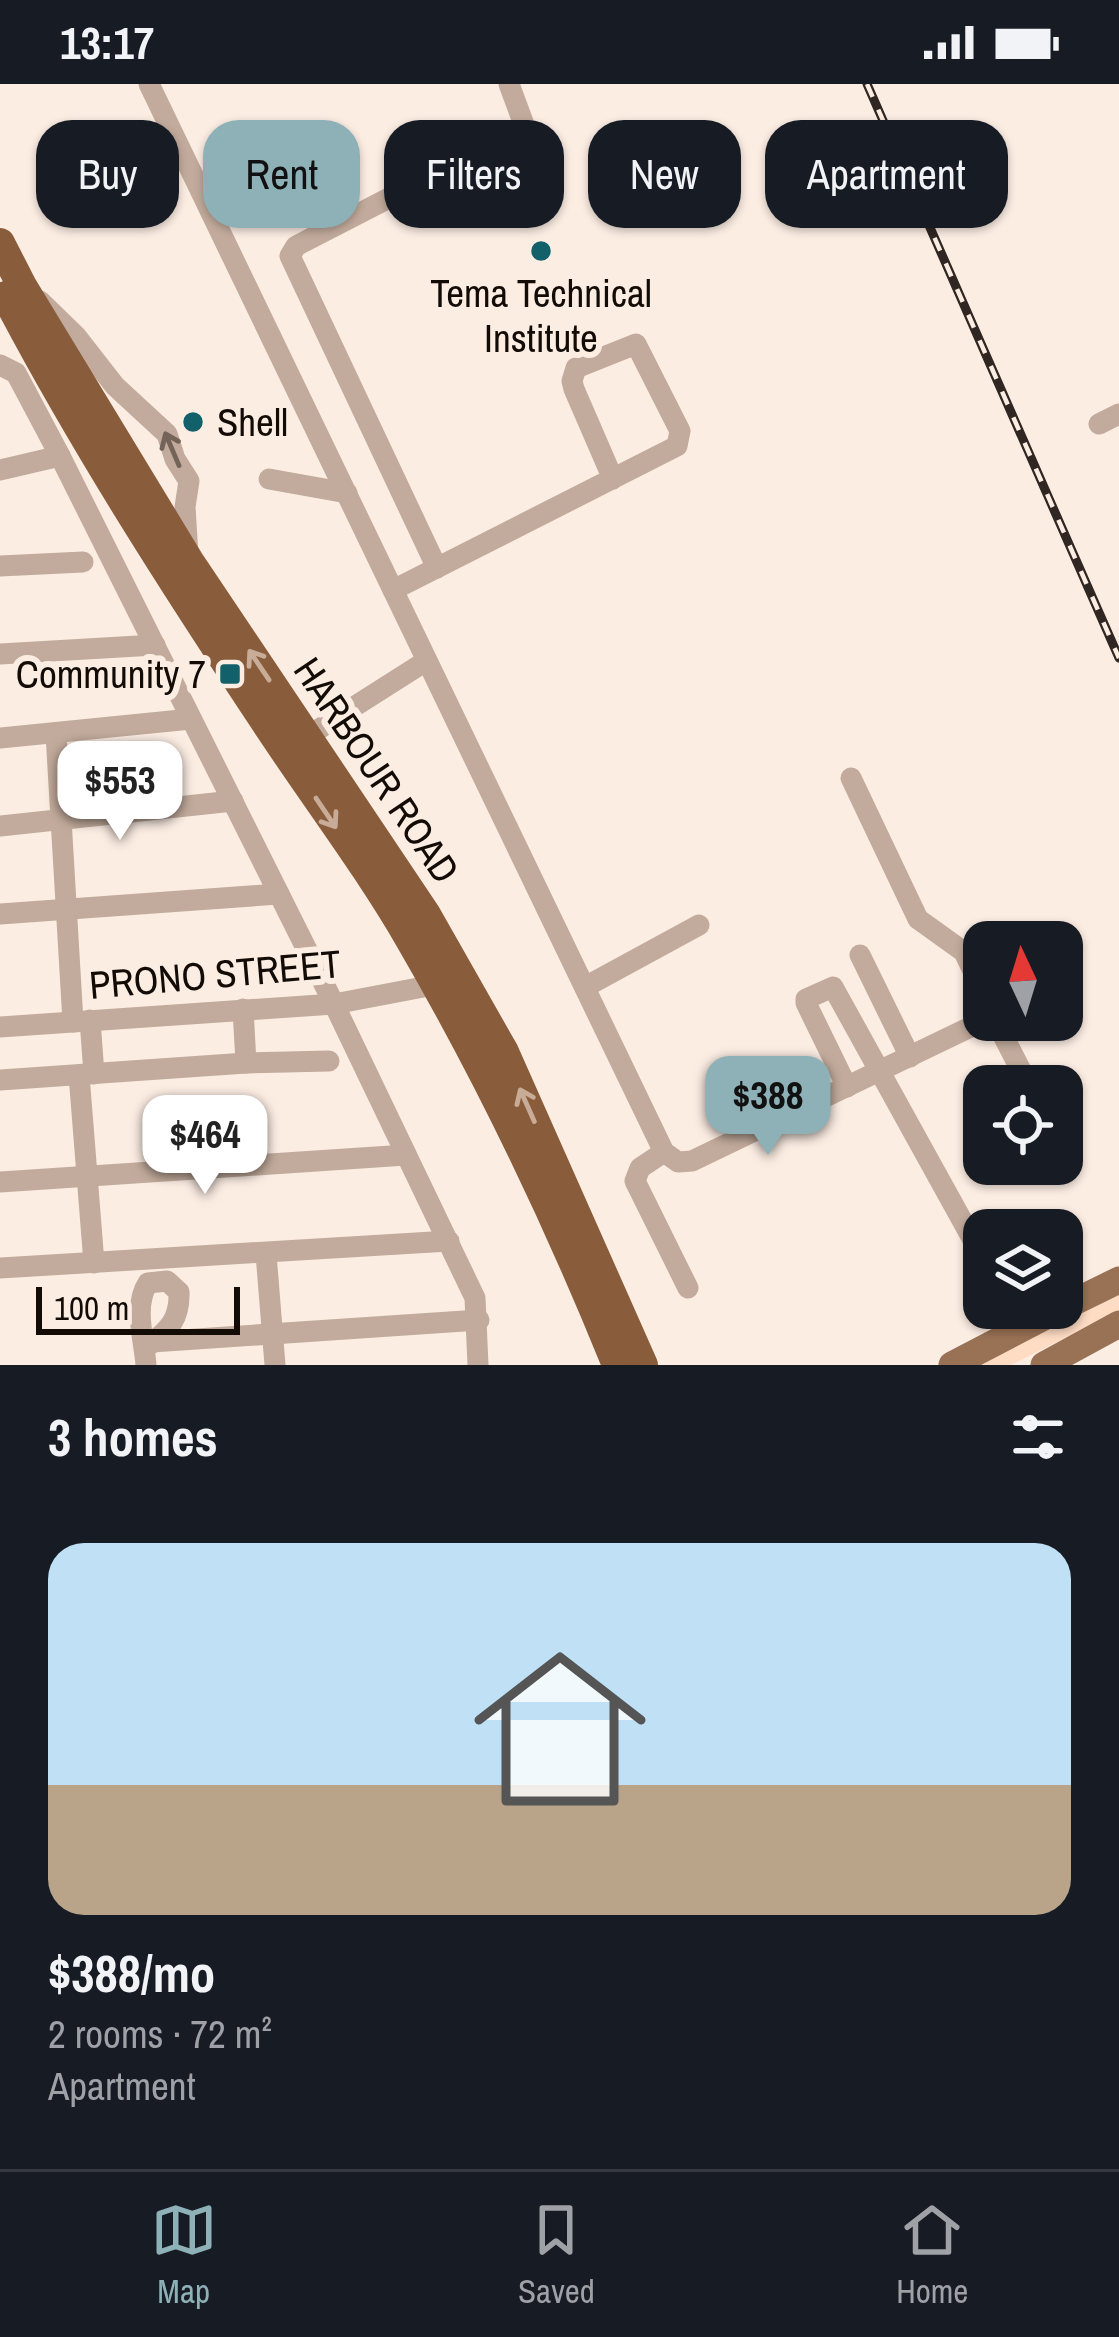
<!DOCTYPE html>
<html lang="en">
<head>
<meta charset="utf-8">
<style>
  :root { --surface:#171b24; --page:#242831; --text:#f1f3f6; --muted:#9ea1a6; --line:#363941; --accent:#8db1b7 }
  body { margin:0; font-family:"Archivo Narrow",sans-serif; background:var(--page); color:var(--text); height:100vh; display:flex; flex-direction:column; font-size:45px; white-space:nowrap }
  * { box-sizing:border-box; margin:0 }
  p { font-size:39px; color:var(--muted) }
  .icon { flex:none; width:66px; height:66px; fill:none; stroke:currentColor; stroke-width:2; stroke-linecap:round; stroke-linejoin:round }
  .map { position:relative; height:1281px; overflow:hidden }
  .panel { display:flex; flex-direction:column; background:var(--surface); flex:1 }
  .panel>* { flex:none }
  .hud { position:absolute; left:36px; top:36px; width:1047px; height:108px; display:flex; gap:24px }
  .needle { width:78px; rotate:356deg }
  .fabs { position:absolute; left:963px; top:837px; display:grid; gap:24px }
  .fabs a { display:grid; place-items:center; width:120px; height:120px; border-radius:24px; background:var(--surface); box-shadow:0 3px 9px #0004; font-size:60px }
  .scale { position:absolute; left:36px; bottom:30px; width:204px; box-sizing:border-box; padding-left:12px; border:6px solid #130b06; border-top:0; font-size:33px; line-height:42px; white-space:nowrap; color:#130b06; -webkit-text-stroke:9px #fcede3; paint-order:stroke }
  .price { position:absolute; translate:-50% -102px; padding:0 27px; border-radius:24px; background:#fff; color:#222; font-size:39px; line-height:78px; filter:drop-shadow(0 3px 6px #0008) }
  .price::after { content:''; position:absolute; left:50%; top:72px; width:36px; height:27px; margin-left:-18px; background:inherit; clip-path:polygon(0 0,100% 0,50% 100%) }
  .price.on { background:var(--accent); color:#111 }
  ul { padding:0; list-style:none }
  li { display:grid; align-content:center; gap:24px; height:636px; padding:0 48px }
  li+li { border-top:3px solid var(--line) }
  li span { display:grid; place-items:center; height:372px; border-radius:36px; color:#555 }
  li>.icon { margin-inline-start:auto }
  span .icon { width:216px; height:216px; fill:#fffc; stroke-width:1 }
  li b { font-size:51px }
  h2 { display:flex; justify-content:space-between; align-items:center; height:144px; padding:0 48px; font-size:51px }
  .pill { padding:0 42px; border-radius:36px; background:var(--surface); box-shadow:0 3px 9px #0004; font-size:42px; line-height:108px }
  .pill.on { background:var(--accent); color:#111 }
  .status { display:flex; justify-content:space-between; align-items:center; height:84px; padding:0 60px; background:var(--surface); direction:ltr }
  .status svg { height:33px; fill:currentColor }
  .menu { display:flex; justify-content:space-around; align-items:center; height:168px; border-top:3px solid var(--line); background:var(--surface); font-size:33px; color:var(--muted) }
  .menu a { display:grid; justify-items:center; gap:6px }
  .menu .on { color:var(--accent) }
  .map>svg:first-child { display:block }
  .green { fill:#fedbc3 }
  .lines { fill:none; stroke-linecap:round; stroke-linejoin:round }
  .minor { stroke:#c2ab9c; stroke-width:21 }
  .major { stroke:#997155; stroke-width:27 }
  .highway { stroke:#895c3b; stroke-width:30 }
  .rail-casing { stroke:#302722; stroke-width:9 }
  .rail { stroke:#fcede3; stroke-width:4.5; stroke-dasharray:14; stroke-linecap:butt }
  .oneway { stroke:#736358 }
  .oneway2 { stroke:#c8ac97 }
  .poi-dot { fill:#12616a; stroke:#fcede3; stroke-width:4.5 }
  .labels { text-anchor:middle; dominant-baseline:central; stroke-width:12; stroke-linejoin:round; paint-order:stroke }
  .poi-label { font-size:39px; fill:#130b06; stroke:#fcede3 }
  .street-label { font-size:39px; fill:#130b06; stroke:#fcede3 }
</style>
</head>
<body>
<div class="status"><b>13:17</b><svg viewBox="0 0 49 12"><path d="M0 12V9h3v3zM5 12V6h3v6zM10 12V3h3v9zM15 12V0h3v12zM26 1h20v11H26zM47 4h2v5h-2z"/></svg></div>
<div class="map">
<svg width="1119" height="1281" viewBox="0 0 1119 1281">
  <rect width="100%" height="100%" fill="#fcede3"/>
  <polygon class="green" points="1119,1201 1119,1227 1011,1281 958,1281"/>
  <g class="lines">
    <g class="minor">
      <polyline points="149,0 664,1068 678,1078 692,1077 985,936"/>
      <polyline points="40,217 76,252 115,302 167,350 175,375 189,397 185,423 188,471"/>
      <polyline points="0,281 16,289 60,372"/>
      <polyline points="1099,340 1119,330"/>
      <polyline points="0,386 60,372 334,920 475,1214 478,1281"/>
      <polyline points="269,395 347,409"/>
      <polyline points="0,482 83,478"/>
      <polyline points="437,484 290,172 296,162 519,47 523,38 509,0"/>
      <polyline points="393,506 677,362 680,347 636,260 576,284 572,297 574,305 613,395"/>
      <polyline points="0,570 155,561"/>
      <polyline points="56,650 73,938"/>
      <polyline points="308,652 426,577"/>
      <polyline points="0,654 191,635"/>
      <polyline points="851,694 918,835 964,868 984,910"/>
      <polyline points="0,742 233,717"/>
      <polyline points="0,830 279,810"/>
      <polyline points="860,871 910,973"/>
      <polyline points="585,903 699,841"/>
      <polyline points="243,925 246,979 329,977"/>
      <polyline points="90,936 94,990"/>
      <polyline points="995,936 1029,1002"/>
      <polyline points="0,943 334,920 434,901"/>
      <polyline points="79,991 94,1179"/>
      <polyline points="0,996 246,979"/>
      <polyline points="847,1003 806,919 806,915 833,903 984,1176"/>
      <polyline points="664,1068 640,1084 635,1097 688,1204"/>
      <polyline points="0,1098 406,1071"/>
      <polyline points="266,1170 275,1281"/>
      <polyline points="0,1184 449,1157"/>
      <polyline points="152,1258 479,1236"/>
      <path d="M146,1281C144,1255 133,1222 148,1199L167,1197L179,1208C180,1235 169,1246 149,1261"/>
    </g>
    <g class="major">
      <polyline points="1062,1224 1119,1196"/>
      <polyline points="952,1281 1061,1224"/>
      <polyline points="1044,1281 1119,1240"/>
    </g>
    <g class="highway">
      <polyline points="0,159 22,202 189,477 425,829 504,968 643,1281"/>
      <path d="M6,212C84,361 177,505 270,645C317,716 369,784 411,857C490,993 558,1135 617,1281"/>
    </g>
    <g class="rail-casing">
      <polyline id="rail" points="867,0 1119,574"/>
    </g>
    <use href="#rail" class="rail"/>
  </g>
  <defs><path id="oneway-shaft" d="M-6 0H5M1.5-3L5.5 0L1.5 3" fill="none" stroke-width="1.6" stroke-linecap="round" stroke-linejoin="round" transform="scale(3)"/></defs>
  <use class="oneway" href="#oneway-shaft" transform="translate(172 365) rotate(-113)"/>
  <g class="oneway2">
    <use href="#oneway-shaft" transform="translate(259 581) rotate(-124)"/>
    <use href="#oneway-shaft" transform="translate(326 729) rotate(56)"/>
    <use href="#oneway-shaft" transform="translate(527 1021) rotate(-114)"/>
  </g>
  <g class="poi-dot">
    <circle cx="541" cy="167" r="12"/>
    <circle cx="193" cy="338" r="12"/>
    <rect x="218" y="578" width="24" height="24" rx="6"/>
  </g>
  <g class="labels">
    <g class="poi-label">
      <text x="541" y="209">Tema Technical<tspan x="541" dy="45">Institute</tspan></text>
      <text x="217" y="338" text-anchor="start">Shell</text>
      <text x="206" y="590" text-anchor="end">Community 7</text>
    </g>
    <g class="street-label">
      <text transform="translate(377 686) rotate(56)">HARBOUR ROAD</text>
      <text transform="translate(215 890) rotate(-5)">PRONO STREET</text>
    </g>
  </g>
</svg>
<div class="fabs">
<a><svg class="needle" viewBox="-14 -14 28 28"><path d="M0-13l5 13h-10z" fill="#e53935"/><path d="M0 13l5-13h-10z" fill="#9ea1a6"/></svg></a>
<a><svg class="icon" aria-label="locate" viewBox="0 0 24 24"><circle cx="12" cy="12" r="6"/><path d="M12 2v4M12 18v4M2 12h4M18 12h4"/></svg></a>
<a><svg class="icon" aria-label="layers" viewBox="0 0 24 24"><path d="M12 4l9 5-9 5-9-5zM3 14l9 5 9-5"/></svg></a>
</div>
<div class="scale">100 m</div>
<b class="price" style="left:120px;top:759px">$553</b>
<b class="price on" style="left:768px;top:1074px">$388</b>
<b class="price" style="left:205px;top:1113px">$464</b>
<div class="hud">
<a class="pill">Buy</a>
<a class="pill on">Rent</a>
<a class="pill">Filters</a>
<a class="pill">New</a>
<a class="pill">Apartment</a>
</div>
</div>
<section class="panel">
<h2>3 homes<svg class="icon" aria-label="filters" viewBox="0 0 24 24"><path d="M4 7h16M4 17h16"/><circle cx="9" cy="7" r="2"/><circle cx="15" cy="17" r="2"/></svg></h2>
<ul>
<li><span style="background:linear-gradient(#bfe0f5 65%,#b9a48a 0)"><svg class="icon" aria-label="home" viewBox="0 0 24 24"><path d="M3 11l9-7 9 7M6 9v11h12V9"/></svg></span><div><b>$388/mo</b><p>2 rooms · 72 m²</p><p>Apartment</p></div></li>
</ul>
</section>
<nav class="menu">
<a class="on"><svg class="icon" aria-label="map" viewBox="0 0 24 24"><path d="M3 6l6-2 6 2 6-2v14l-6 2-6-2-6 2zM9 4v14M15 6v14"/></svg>Map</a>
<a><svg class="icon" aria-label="saved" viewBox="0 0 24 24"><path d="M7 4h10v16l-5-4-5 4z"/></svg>Saved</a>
<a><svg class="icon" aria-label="home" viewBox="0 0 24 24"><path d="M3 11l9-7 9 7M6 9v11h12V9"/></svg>Home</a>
</nav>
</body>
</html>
